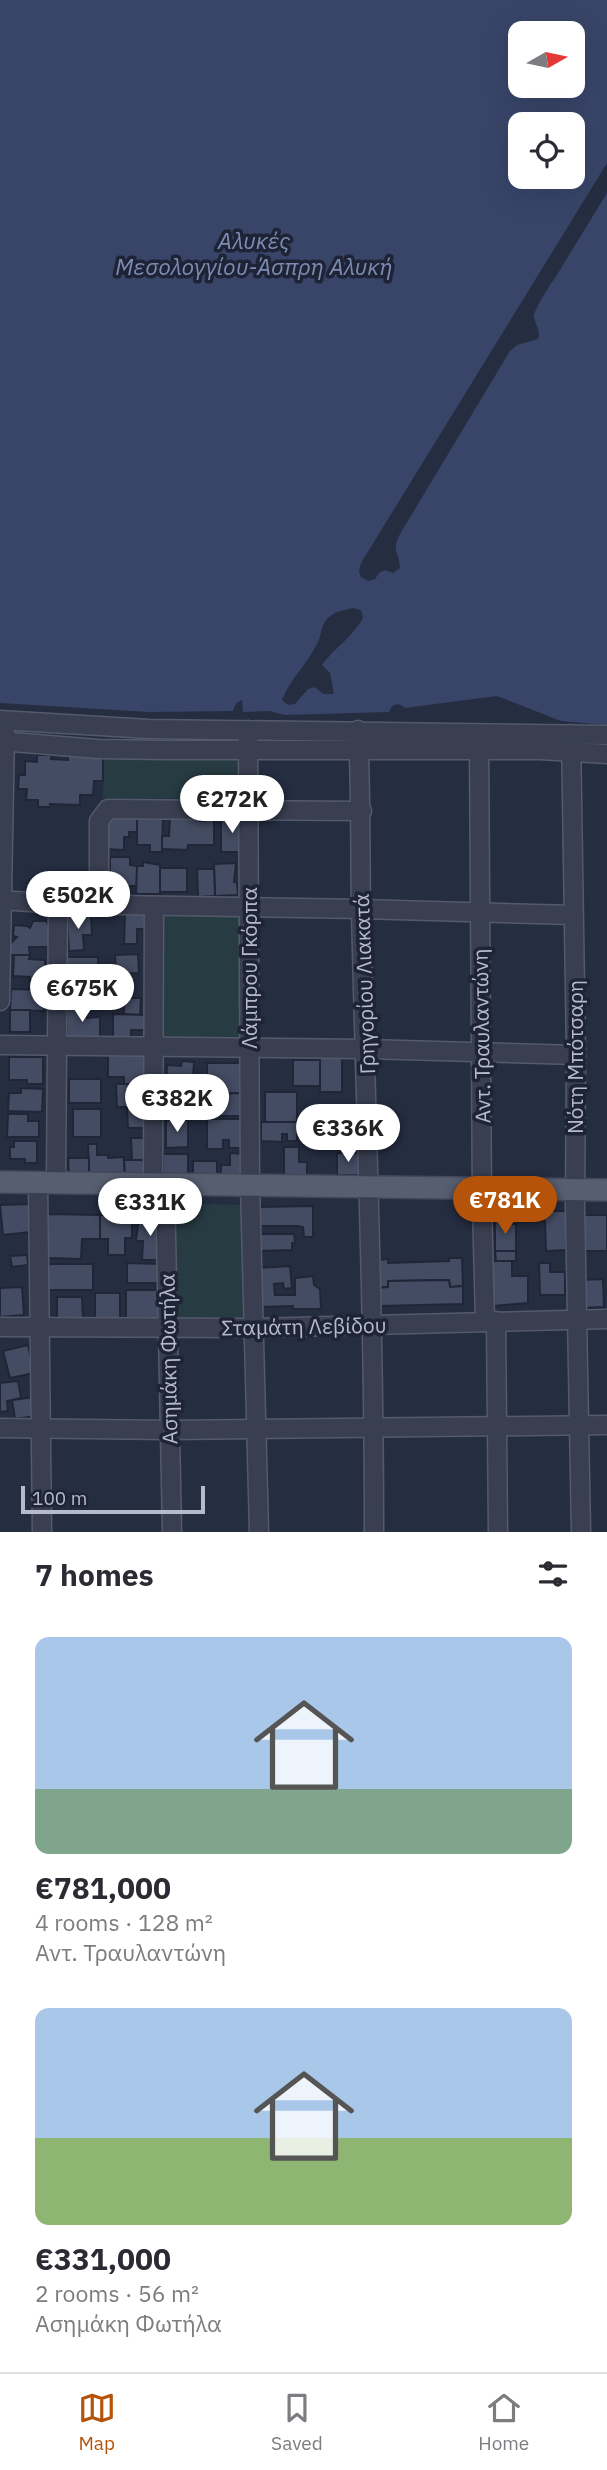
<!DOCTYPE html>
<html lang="en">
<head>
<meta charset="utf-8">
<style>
  :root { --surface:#fff; --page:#f7f7f7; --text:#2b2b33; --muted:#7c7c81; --line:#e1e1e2; --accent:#b45309 }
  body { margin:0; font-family:"IBM Plex Sans",sans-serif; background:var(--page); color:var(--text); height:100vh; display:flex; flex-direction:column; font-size:26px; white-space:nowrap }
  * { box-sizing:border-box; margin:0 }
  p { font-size:23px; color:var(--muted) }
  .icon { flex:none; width:38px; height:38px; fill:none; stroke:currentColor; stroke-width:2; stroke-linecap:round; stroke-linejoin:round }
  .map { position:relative; height:1532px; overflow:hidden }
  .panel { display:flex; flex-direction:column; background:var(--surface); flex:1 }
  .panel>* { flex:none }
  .needle { width:46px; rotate:81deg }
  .buttons { position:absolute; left:508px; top:21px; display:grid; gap:14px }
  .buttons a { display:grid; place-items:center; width:77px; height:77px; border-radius:14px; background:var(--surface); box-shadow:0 7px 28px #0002; font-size:35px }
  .scale { position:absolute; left:21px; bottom:18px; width:184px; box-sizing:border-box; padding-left:7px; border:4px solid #b6bbcb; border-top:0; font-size:19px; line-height:24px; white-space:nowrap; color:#b6bbcb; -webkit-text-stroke:5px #1e2436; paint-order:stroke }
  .price { position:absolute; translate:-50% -60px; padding:0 16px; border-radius:24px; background:#fff; color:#222; font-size:23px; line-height:46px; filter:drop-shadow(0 2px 4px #0008) }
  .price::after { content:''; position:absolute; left:50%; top:42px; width:21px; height:16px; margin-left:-10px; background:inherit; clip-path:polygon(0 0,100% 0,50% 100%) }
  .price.current { background:var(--accent); color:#fff }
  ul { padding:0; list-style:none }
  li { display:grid; align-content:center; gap:14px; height:371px; padding:0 35px }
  li span { display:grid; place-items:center; height:217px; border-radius:14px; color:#555 }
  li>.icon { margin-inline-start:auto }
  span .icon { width:126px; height:126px; fill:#fffc; stroke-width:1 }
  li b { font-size:30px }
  h2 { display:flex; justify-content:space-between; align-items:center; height:84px; padding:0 35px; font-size:30px }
  .tab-bar { display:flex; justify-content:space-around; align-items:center; height:98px; border-top:2px solid var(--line); background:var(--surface); font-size:19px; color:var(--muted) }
  .tab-bar a { display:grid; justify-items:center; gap:4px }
  .tab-bar .current { color:var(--accent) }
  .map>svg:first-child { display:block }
  .green { fill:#273b42 }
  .water { fill:#384568; fill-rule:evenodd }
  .building { fill:#444c63; stroke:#202638; stroke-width:2 }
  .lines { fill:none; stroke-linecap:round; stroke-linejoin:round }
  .minor-casing { stroke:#545a6b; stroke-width:21 }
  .major-casing { stroke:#43485a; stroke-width:24 }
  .minor { stroke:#393f51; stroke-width:18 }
  .major { stroke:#575e70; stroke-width:21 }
  .labels { text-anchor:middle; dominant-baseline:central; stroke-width:7; stroke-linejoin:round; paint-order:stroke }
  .street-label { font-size:21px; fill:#b6bbcb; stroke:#1e2436 }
  .water-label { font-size:23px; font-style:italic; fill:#7c8cb3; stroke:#1e2436 }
</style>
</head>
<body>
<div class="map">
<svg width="607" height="1532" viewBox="0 0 607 1532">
  <rect width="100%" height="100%" fill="#252d41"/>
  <g class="green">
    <polygon points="104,755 238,756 239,799 103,798"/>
    <polygon points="162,913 242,914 242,1042 161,1040"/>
    <polygon points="169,1203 246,1205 249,1320 171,1321"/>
  </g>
  <path class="water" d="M0,0H607V163L361,563L359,571L361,577L368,581L375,579L379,573L385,570L393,573L400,568C399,551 391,552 400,534L510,351L517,345L538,339C541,329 535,325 534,317C533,311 551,283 555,278L607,193V725L561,721L497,696L420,706L406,708L398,704L392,706L389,712L285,715L269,711L243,712L242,700L236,703L233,711L149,712L0,703ZM520,33H572V86H520ZM520,124H572V177H520ZM353,608L361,610L363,618C351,639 335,647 322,665L330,673L334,694H323L315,687L308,689L295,704L288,705L282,700C290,679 307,664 317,644C322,635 320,626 328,618C335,611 344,610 353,608Z"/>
  <g class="building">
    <polygon points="37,755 52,755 51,759 68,760 68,755 103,756 103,781 94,781 93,795 80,795 80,805 50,804 50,807 38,807 38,800 26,800 27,789 18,789 19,775 25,775 25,761 37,762"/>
    <polygon points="106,816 137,817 137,832 129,832 129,837 124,837 124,850 105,849"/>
    <polygon points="137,817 163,818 162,852 150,852 150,845 137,845"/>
    <polygon points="170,818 200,818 200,821 205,821 206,818 214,818 214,845 188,845 187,850 162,849 162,836 169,836"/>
    <rect x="221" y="818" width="23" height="34"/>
    <polygon points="110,857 130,857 130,865 137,866 137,886 110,886"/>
    <polygon points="143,862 160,865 160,894 136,894 137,866 143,866"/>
    <polygon points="236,863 234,882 237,882 238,895 215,896 214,864"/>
    <rect x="160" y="868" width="27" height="24"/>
    <polygon points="197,869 214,869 215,896 198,897"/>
    <polygon points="125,913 146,913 146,929 137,929 137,944 124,944"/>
    <polygon points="91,915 92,935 83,935 84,950 69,951 67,916"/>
    <polygon points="33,921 46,921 50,927 50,947 29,947 30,955 10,955 10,944 17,937 13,936 14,925 27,926 30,928"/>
    <polygon points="138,954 139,973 116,974 115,955"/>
    <polygon points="14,955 30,955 29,959 45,960 45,984 30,984 30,977 13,976"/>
    <rect x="65" y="957" width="33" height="15"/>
    <polygon points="93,978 94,1004 68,1005 68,979"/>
    <polygon points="11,989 45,990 44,1011 10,1010"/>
    <polygon points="124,998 141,998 140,1015 124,1014"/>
    <polygon points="67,1008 87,1008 87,1018 100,1017 100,1037 67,1037"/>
    <rect x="10" y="1010" width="20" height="22"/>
    <polygon points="113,1014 145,1015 145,1030 131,1030 131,1039 113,1038"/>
    <polygon points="108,1052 147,1052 147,1084 124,1084 124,1077 108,1077"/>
    <polygon points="320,1054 342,1055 342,1092 320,1092"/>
    <polygon points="9,1057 43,1057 43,1084 27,1084 27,1080 9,1080"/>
    <rect x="293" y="1060" width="27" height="26"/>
    <polygon points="182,1061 194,1062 193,1078 200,1078 199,1088 195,1088 195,1093 166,1092 167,1065 181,1066"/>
    <polygon points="207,1063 245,1063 245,1093 207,1094"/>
    <rect x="69" y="1079" width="32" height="24"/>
    <polygon points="116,1084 147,1084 147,1107 117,1107"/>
    <polygon points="21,1088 43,1089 42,1112 8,1111 9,1093 21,1093"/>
    <rect x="265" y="1092" width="32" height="30"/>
    <polygon points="245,1093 245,1116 208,1116 207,1094"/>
    <polygon points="127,1107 147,1107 148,1128 128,1128"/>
    <rect x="73" y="1109" width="28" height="28"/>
    <polygon points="8,1114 28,1114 28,1121 39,1121 39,1137 7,1137"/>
    <polygon points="333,1117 357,1119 356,1141 331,1139"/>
    <polygon points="207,1119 246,1119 241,1148 229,1148 229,1140 223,1140 223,1149 207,1149"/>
    <polygon points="166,1120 188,1120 188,1147 166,1148"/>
    <polygon points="261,1122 297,1122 297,1127 304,1127 304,1135 297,1135 297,1141 287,1141 287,1134 282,1134 282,1142 261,1141"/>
    <polygon points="131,1138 148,1138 149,1160 132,1160"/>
    <polygon points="14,1141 37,1141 37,1163 25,1163 25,1159 10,1159 10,1147 14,1147"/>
    <polygon points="88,1144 97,1144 97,1155 108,1155 108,1158 124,1157 125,1180 89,1176"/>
    <polygon points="284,1147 299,1147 299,1162 307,1162 307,1181 284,1181"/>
    <polygon points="230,1153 244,1154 244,1180 221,1180 221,1165 230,1165"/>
    <rect x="337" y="1153" width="23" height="22"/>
    <rect x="163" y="1154" width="25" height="29"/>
    <polygon points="68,1158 89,1158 89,1176 69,1177"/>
    <polygon points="124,1160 149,1160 149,1174 125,1175"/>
    <rect x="193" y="1161" width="24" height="21"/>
    <polygon points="29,1204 30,1232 3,1235 0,1205"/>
    <polygon points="313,1206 313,1237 304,1237 303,1227 297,1226 259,1226 258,1207"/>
    <polygon points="542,1211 566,1211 566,1250 546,1251 545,1221 542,1221"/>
    <polygon points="47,1214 100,1215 100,1239 82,1239 81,1259 47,1258"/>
    <polygon points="100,1215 132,1215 132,1238 125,1238 125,1255 108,1255 108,1239 100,1239"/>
    <rect x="579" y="1215" width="28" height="36"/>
    <polygon points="139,1216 151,1216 151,1221 162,1222 161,1260 142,1260 143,1241 136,1241"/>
    <polygon points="495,1220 509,1220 509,1224 516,1224 516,1251 495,1251"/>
    <polygon points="258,1234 294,1234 295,1243 292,1243 292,1250 258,1251"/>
    <polygon points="495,1251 516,1251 516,1261 496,1261"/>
    <polygon points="27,1255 28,1265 12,1267 10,1256"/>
    <polygon points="449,1258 462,1258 463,1286 450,1287 449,1280 388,1281 388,1287 377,1288 377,1260 388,1259 388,1263 449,1261"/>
    <polygon points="492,1261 512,1261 512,1276 528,1276 528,1303 492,1306"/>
    <polygon points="127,1263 162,1264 161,1283 127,1283"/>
    <polygon points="539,1263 550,1263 550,1272 565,1272 565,1295 540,1295"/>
    <rect x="48" y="1264" width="45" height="26"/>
    <polygon points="290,1266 292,1288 284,1289 283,1283 274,1284 275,1295 295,1295 295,1278 313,1276 314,1285 320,1289 321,1309 293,1309 293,1306 259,1307 258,1268"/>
    <polygon points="603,1279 604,1307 581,1308 580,1280"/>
    <polygon points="449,1280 450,1287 463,1286 463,1304 378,1306 377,1288 388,1287 388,1281"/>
    <polygon points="22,1287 24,1315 0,1317 0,1288"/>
    <polygon points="126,1290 164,1290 163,1319 126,1318"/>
    <polygon points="95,1293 120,1293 120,1319 95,1318"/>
    <polygon points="57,1297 82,1297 83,1319 57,1319"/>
    <polygon points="28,1345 34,1373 10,1378 3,1351"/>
    <polygon points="18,1381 21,1398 7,1401 8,1411 0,1412 0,1383"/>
    <polygon points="35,1397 37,1416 15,1419 12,1400"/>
  </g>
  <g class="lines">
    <g class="minor-casing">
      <g id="minor">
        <polyline points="0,720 149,729 607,735"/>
        <polyline points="248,730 250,1186 259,1532"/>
        <path d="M358,730C361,791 360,851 361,911C366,1118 374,1325 374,1532"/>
        <polyline points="571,734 576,1055 575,1206 581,1532"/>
        <polyline points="479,739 482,1205 485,1322"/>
        <polyline points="0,741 98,749 167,750 540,750 607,754"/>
        <polyline points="0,900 58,904 361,909 573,915"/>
        <polyline points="99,905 99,821 108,809 362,811"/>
        <polyline points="0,1001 5,731"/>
        <polyline points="0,1045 366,1049 576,1055"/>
        <polyline points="38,1182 42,1532"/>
        <polyline points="56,1183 58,904"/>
        <polyline points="153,1185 154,906"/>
        <polyline points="165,1185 172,1532"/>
        <polyline points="496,1321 498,1532"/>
        <polyline points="0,1327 254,1328 607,1319"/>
        <polyline points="0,1428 170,1430 607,1425"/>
      </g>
    </g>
    <g class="major-casing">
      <polyline id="major" points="0,1182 607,1190"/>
    </g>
    <use href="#minor" class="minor"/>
    <use href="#major" class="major"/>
  </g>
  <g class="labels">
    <g class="street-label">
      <text transform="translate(249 968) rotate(-90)">Λάμπρου Γκόρπα</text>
      <text transform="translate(364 984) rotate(-92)">Γρηγορίου Λιακατά</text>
      <text transform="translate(481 1036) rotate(-91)">Αντ. Τραυλαντώνη</text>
      <text transform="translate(575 1057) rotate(-90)">Νότη Μπότσαρη</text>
      <text transform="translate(304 1326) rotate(-1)">Σταμάτη Λεβίδου</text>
      <text transform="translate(168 1359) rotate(-91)">Ασημάκη Φωτήλα</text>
    </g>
    <g class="water-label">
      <text x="254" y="240">Αλυκές<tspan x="254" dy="26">Μεσολογγίου-Άσπρη Αλυκή</tspan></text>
    </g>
  </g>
</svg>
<div class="buttons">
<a><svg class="needle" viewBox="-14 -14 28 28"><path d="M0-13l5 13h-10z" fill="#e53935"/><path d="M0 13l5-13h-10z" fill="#7c7c81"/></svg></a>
<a><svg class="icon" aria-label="locate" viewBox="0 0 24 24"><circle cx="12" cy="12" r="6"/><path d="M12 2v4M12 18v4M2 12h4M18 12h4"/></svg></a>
</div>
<div class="scale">100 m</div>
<b class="price" style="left:232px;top:835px">€272K</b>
<b class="price" style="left:78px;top:931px">€502K</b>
<b class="price" style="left:82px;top:1024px">€675K</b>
<b class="price" style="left:177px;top:1134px">€382K</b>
<b class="price" style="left:348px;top:1164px">€336K</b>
<b class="price current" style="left:505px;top:1236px">€781K</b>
<b class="price" style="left:150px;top:1238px">€331K</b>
</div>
<section class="panel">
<h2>7 homes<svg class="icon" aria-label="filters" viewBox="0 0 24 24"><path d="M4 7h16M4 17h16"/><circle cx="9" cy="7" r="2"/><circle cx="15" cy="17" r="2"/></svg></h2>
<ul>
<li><span style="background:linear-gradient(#a9c7e8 70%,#7fa58c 0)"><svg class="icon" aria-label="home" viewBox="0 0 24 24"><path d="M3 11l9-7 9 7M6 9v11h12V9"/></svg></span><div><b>€781,000</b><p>4 rooms · 128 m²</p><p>Αντ. Τραυλαντώνη</p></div></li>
<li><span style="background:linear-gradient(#a9c7e8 60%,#8fb573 0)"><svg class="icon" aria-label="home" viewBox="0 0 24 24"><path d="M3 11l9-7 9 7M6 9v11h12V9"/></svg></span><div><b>€331,000</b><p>2 rooms · 56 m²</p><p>Ασημάκη Φωτήλα</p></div></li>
</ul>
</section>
<nav class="tab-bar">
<a class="current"><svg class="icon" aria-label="map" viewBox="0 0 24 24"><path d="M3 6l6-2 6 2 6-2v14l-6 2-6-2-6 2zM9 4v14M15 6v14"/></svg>Map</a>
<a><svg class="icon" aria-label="saved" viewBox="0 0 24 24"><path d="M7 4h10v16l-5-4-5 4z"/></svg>Saved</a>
<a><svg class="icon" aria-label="home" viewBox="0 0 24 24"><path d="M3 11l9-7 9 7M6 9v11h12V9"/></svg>Home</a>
</nav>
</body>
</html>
